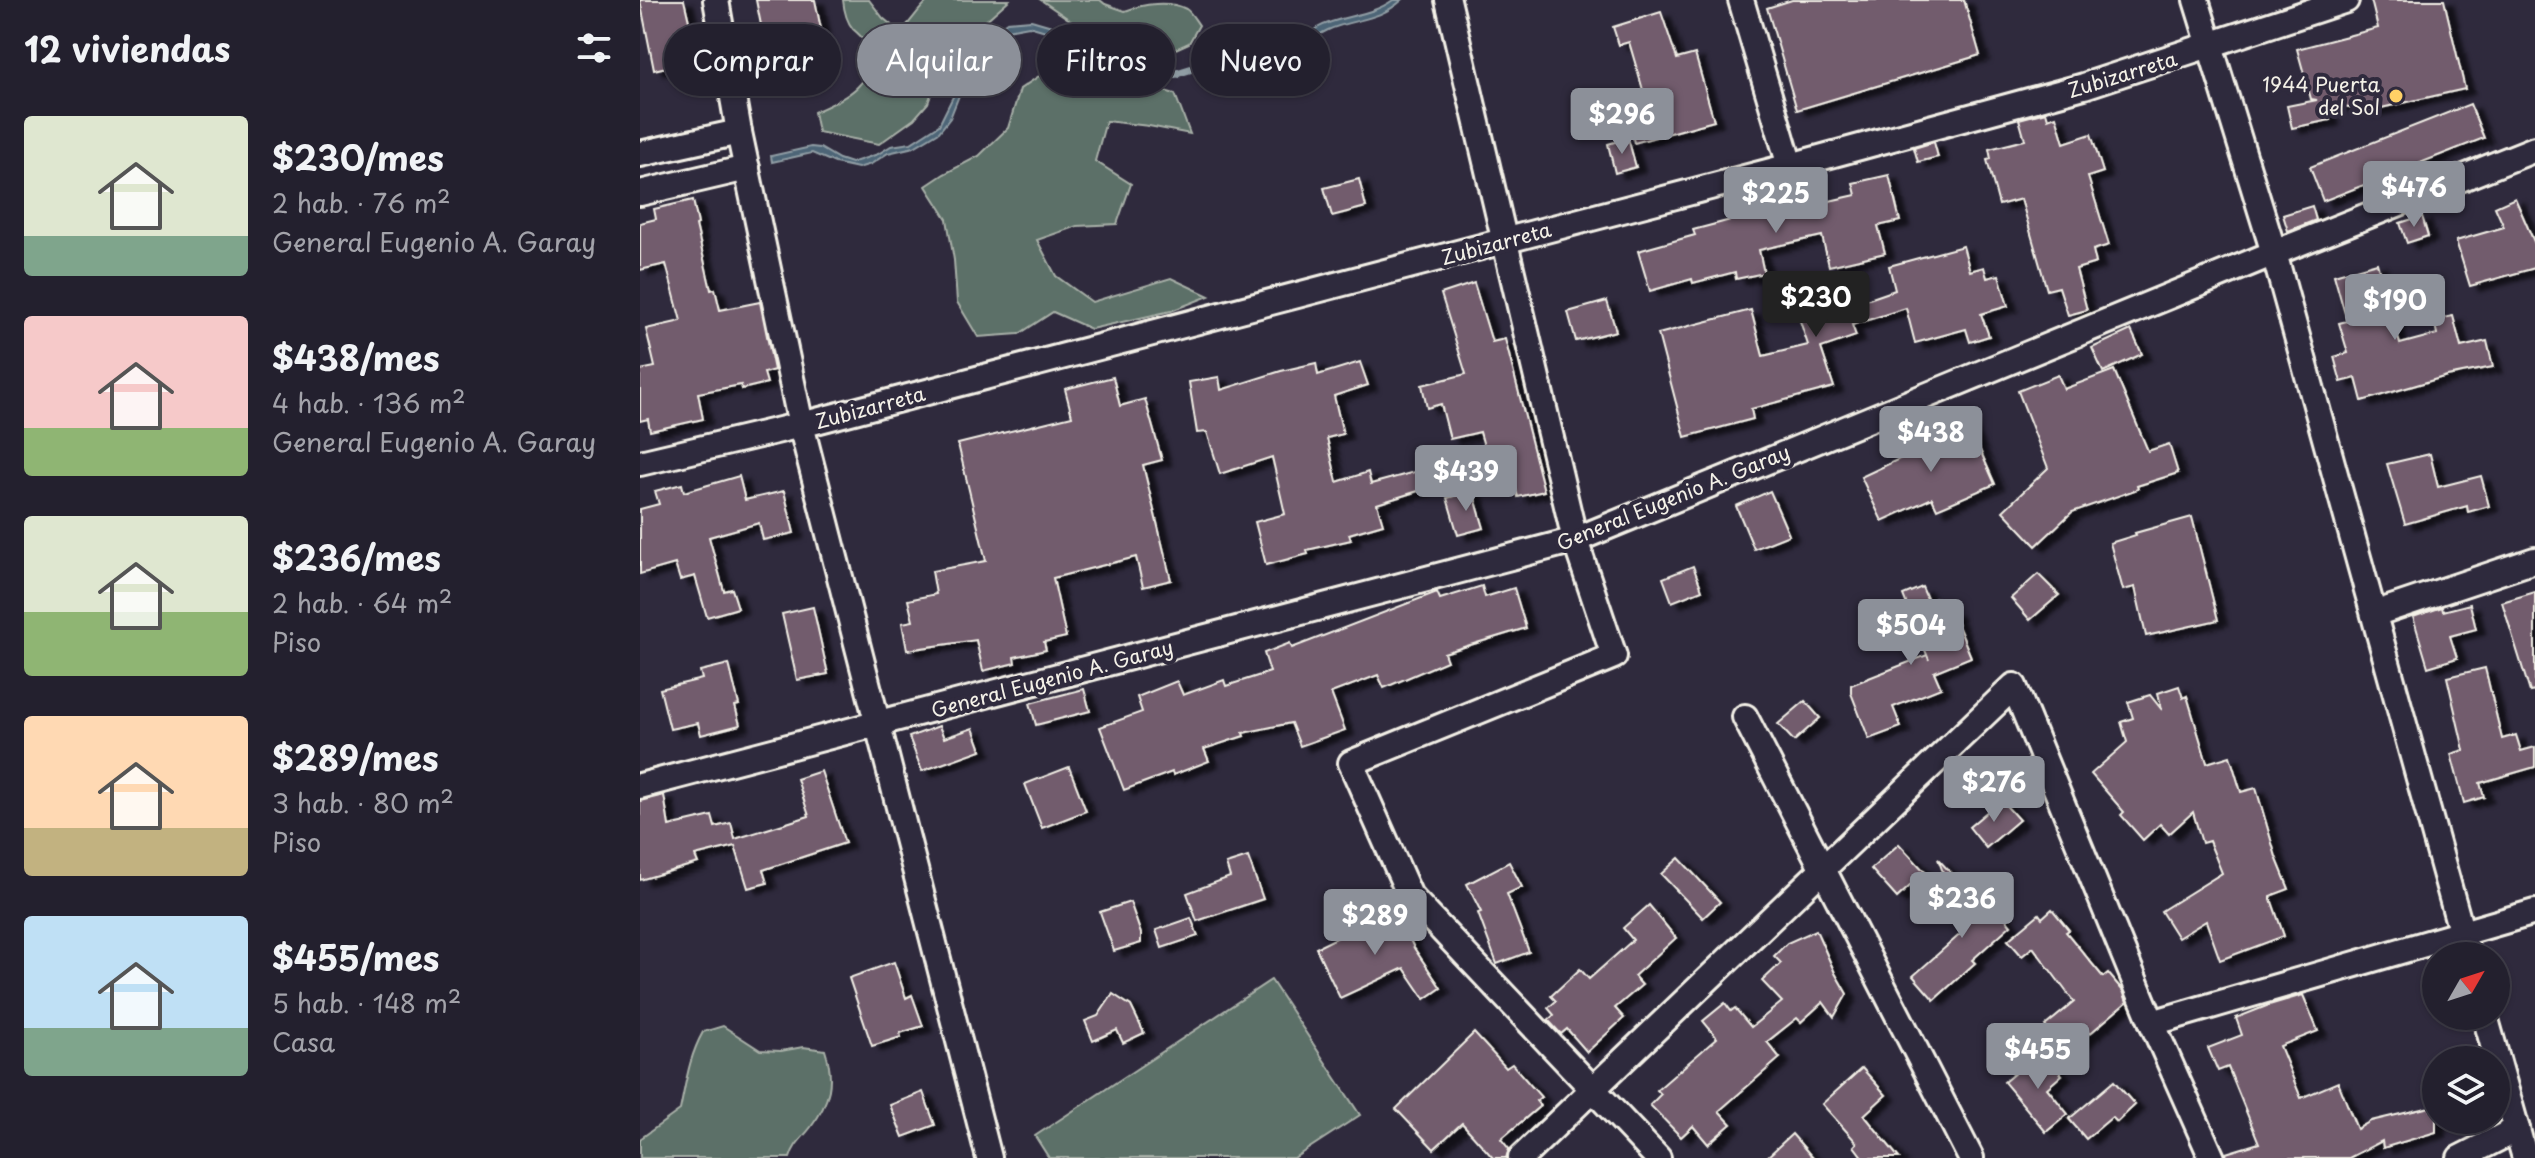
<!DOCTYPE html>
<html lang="es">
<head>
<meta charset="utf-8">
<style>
  :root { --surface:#23202e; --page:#2f2d3a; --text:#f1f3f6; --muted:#a3a3aa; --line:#403e4a; --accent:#8c9099 }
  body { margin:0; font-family:"Playpen Sans",sans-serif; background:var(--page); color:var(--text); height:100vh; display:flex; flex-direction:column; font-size:30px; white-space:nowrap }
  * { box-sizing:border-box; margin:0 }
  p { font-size:26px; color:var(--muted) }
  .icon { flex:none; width:44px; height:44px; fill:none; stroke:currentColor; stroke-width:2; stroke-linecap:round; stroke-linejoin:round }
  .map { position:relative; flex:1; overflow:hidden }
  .drawer { display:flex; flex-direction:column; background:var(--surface); width:640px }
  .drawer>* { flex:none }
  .hud { position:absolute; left:24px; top:24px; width:760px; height:72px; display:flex; gap:16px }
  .needle { width:52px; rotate:51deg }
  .tools { position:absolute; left:1782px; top:942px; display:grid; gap:16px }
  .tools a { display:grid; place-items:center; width:88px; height:88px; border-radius:50%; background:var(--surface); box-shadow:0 2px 6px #0004,0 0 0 2px var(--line); font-size:40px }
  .price { position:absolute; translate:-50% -68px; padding:0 18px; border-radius:8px; background:var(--accent); color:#fff; font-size:26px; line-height:52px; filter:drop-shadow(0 2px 4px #0008) }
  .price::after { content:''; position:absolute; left:50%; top:48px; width:24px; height:18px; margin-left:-12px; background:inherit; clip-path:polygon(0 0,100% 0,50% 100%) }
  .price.selected { background:#222; color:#fff }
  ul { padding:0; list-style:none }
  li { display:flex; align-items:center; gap:24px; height:200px; padding:0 24px }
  li span { display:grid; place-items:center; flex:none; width:224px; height:160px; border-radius:8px; color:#555 }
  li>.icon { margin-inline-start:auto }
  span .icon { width:96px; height:96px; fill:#fffc; stroke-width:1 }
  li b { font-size:34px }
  h2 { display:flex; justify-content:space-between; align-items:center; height:96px; padding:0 24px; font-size:34px }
  .pill { padding:0 28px; border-radius:36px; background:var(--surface); box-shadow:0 2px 6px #0004,0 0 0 2px var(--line); font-size:28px; line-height:72px }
  .pill.selected { background:var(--accent); color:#fff }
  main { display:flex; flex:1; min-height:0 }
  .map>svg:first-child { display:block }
  .green { fill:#5c6f67; stroke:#a8b0a8; stroke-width:2 }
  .water { fill:#4d6577; stroke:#909da4; stroke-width:2 }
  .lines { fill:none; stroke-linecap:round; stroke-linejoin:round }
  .stream { stroke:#909da4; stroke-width:8 }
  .building { fill:#725b6d; stroke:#f4f1e8; stroke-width:2; filter:url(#shadow) }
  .minor-casing { stroke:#f4f1e8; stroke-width:30 }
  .minor { stroke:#2f2a3d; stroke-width:24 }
  .poi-dot { fill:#ffd166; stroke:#2f2a3d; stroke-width:3 }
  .labels { text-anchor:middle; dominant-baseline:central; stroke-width:8; stroke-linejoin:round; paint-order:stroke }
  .street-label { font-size:20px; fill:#f4f1e8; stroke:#2f2a3d }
  .poi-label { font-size:20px; fill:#f4f1e8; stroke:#2f2a3d; text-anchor:end }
</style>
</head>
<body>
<main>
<section class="drawer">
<h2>12 viviendas<svg class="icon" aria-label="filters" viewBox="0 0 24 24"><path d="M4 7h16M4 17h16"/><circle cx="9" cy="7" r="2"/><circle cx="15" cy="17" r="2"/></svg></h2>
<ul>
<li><span style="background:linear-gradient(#dfe7d0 75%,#7fa58c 0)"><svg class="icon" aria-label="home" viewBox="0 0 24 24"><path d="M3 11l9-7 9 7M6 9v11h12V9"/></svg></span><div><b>$230/mes</b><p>2 hab. · 76 m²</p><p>General Eugenio A. Garay</p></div></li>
<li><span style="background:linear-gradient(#f6c9c9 70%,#8fb573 0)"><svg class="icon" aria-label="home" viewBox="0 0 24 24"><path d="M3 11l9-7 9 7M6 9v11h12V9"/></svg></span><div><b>$438/mes</b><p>4 hab. · 136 m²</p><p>General Eugenio A. Garay</p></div></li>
<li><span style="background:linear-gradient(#dfe7d0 60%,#8fb573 0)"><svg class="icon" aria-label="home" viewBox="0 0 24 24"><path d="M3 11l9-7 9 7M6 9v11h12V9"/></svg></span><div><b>$236/mes</b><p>2 hab. · 64 m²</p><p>Piso</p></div></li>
<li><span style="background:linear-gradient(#ffd9b3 70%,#c2b280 0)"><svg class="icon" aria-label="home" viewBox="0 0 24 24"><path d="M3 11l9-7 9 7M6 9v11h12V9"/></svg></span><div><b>$289/mes</b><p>3 hab. · 80 m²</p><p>Piso</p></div></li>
<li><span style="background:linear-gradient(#bfe0f5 70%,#7fa58c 0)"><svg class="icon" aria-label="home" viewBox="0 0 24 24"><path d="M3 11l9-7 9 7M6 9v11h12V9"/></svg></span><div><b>$455/mes</b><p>5 hab. · 148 m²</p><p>Casa</p></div></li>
</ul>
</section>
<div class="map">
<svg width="1895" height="1158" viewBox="0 0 1895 1158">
  <defs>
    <filter id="shadow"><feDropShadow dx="9" dy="5" stdDeviation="2" flood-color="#0009"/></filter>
  </defs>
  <rect width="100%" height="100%" fill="#2f2a3d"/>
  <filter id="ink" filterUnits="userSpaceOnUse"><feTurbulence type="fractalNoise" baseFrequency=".0125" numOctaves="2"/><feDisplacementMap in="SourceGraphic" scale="16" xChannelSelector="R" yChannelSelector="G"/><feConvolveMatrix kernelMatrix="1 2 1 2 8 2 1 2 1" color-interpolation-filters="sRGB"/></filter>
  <g filter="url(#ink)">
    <g class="green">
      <path d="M203,0H229L243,18L260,32C271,23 277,10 289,0H369L315,48L302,64L288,103L274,119L239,144L178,132L174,112C203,100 243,81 225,43C223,37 218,34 213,29C207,22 204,10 203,0Z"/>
      <path d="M401,0H460L465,4L485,11C503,4 528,0 546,9C551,12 555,20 559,25L549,43L529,52L509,54L473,35L433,22Z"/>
      <polygon points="414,66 495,82 535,94 550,134 509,126 466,121 455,161 491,184 477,224 437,226 397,240 416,276 452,302 531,278 569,296 531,311 451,329 413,312 379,334 338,337 317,302 314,260 307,219 286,186 304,174 339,156 368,128 380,89"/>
      <polygon points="631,980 720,1115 654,1158 409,1158 395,1136"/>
      <path d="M83,1026L120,1050L141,1051L163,1047L185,1050C195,1080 190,1102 171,1127C162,1139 154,1144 150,1158H0V1139L40,1110C46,1082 49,1057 63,1032Z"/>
    </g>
    <g class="water">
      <path d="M753,0H762C738,22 715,18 688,30C656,44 652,75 608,69L585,49L573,54L567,69L564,64L569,53L581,42L588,44L606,61C637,67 652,42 677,28C700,15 730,17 753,0Z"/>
      <path d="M391,20C405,24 421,28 434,34C464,47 505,70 538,69L539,77L485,62L419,35L389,26L367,30L345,51L330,81L320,93L310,118L299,132L274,147L248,153L231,164L218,168L195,163L172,153L132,162L131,156L171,147L180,148L199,159L211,163L238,154L251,146L271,143L299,125L334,54L357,29L367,22Z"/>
    </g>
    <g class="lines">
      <polyline class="stream" points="529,72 535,74 567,64 569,58"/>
    </g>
    <g class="building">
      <polygon points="0,0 44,0 52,34 33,38 39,64 14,70"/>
      <polygon points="116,0 175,0 181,29 164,32 169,54 145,59 141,37 124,40"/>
      <polygon points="1152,0 1324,0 1340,55 1157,110 1127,8"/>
      <polygon points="1731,0 1804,0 1825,89 1728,111 1685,102 1690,120 1652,128 1647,106 1677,100 1671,99 1657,49 1738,28"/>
      <polygon points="1021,12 1037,59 1055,54 1074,121 994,143 989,119 1010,114 989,42 979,45 973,27"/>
      <polygon points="1830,104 1844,138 1683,201 1670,167"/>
      <polygon points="1406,112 1408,119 1416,116 1424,143 1451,134 1463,172 1448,177 1469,245 1453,250 1456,263 1436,269 1447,310 1428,315 1419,287 1407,290 1381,199 1359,205 1347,160 1351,159 1349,149 1385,140 1379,119"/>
      <polygon points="988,138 996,167 975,173 968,144"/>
      <polygon points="1294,142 1298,157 1278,162 1274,148"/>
      <polygon points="1249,175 1260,221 1238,226 1245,253 1189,266 1182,236 1119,250 1124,273 1096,279 1095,272 1053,283 1052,279 1010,291 998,251 1055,235 1053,230 1102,217 1098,201 1153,189 1158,208 1216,195 1213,183"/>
      <polygon points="719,179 726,207 692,216 684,188"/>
      <polygon points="1875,198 1895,244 1895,268 1830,286 1816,241 1864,227 1855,207"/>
      <polygon points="53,200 58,224 56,225 71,290 75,289 80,310 120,302 134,370 124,373 127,383 102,389 101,385 58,393 63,419 10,431 8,419 0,421 0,370 15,367 6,329 41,321 26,264 0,270 0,223 16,219 14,209"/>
      <polygon points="1672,206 1676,220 1648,231 1643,215"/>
      <polygon points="1782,216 1788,236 1767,243 1760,223"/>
      <polygon points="1323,246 1330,271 1344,267 1347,278 1359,275 1368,306 1341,314 1349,336 1330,342 1326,329 1275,343 1266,308 1212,325 1216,336 1181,348 1194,387 1111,409 1113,419 1045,437 1018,334 1111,310 1123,356 1168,345 1152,297 1198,282 1206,307 1255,290 1249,266"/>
      <polygon points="1737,263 1760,344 1797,334 1794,320 1813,316 1821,347 1847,341 1853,367 1807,376 1722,401 1716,378 1701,382 1694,357 1708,353 1699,323 1707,321 1694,275"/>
      <polygon points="834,283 852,342 865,339 904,491 878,497 866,452 847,457 840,432 810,439 801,404 787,408 782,385 826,374 801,294"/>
      <polygon points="967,301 976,331 936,341 928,312"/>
      <polygon points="1491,330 1502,354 1463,372 1452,348"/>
      <polygon points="720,362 728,385 694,396 703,434 687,438 697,482 728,472 731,484 789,468 794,486 737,504 743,524 709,534 711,540 667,550 668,554 626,565 615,522 645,514 632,457 580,474 567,432 557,433 549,382 579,377 581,390 641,371 676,363 678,375"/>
      <polygon points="1474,370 1508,451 1529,444 1538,473 1497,486 1498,489 1432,512 1396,546 1363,511 1408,468 1378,391 1418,375 1424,389"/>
      <polygon points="473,377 480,406 505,399 522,460 503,465 531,580 503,587 496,557 413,578 426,637 404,642 406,650 374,657 375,663 343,671 336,640 267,650 262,623 273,621 268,600 296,594 292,571 346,561 318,444 432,416 425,389"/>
      <polygon points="1328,423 1355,484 1297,509 1292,498 1242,521 1221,477 1272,453 1270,449"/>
      <polygon points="1790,454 1798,487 1841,476 1849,506 1828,512 1827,506 1765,524 1747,464"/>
      <polygon points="99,476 105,500 144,491 154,533 123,540 119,523 69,537 84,591 92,589 98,608 67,617 55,576 40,580 35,564 0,574 0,509 19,504 15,491 42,484 44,492"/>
      <polygon points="833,491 844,528 818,535 807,498"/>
      <polygon points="1130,491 1149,535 1114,549 1096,506"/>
      <polygon points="1552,517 1578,620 1506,636 1495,587 1483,590 1470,543 1496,535 1495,533"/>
      <polygon points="1053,566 1062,590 1032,602 1023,578"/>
      <polygon points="1398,574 1419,595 1390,620 1371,598"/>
      <polygon points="842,586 845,597 874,588 886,628 804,653 807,661 744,688 738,675 691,693 705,730 660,746 651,723 603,733 604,736 564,749 569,761 533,775 532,772 484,790 460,727 502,712 497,697 537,681 543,695 584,680 586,686 630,672 624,653 650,643 652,648 797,592 800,599"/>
      <polygon points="1282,587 1288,601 1297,598 1304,614 1312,611 1331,657 1294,672 1301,688 1253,707 1261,727 1229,739 1211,693 1211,685 1287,655 1289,660 1263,595"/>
      <polygon points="1895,592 1895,691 1890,692 1862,602"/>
      <polygon points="1830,604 1836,629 1810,636 1817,658 1788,667 1773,617 1802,607 1803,611"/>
      <polygon points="173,607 188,674 157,680 142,614"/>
      <polygon points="89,664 99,705 95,706 100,725 61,735 58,723 30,729 20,689 62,679 60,671"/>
      <polygon points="1845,668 1862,739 1876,735 1881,751 1895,747 1895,767 1840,783 1844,797 1824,803 1811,754 1824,750 1807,677"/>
      <polygon points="1539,686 1543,698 1547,696 1567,763 1590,756 1601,792 1616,788 1636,857 1649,889 1630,896 1644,936 1580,960 1566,921 1538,938 1521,911 1582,873 1569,841 1562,843 1553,812 1529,834 1520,824 1503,840 1481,815 1484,812 1451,774 1487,742 1481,722 1493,718 1488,702 1510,695 1522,710 1518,693"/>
      <polygon points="444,689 450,711 396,725 390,703"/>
      <polygon points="1165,701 1180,718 1154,741 1138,724"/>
      <polygon points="299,726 304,738 333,728 341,750 282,771 269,737"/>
      <polygon points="429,767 446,811 402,828 385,784"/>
      <polygon points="181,771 205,843 123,870 127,883 108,888 95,846 55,856 58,863 0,880 0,801 24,795 29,826 72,816 75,827 91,823 95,839 169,816 157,779"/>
      <polygon points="1361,800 1379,820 1346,848 1329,827"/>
      <polygon points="1259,844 1285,872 1257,898 1231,869"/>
      <polygon points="608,857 623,899 557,921 547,893 590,877 586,864"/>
      <polygon points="1039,858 1080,902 1063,918 1021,874"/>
      <polygon points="1298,859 1346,911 1354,904 1371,925 1332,960 1335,963 1294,1000 1273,976 1325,930"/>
      <polygon points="869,862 882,887 867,894 889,952 857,964 838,913 841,912 827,884"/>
      <polygon points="490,902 501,934 501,943 474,951 460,912"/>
      <polygon points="1009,905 1036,938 994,976 1002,985 975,1008 984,1018 947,1052 927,1029 921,1034 908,1020 914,1015 908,1008 916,1001 911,996 940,969 949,979 993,940 983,928"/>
      <polygon points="755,909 774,948 801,988 785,999 764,968 700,998 676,948"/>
      <polygon points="1412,909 1429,930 1426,932 1463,977 1468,973 1483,991 1487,1002 1427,1053 1405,1026 1434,1002 1393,947 1382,956 1368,940 1399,914 1402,918"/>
      <polygon points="551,918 558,936 522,948 516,930"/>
      <polygon points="1176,930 1195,973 1207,994 1194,1017 1183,1002 1161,1022 1157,1018 1127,1042 1140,1058 1079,1111 1091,1124 1068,1144 1053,1126 1041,1137 1010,1105 1021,1094 1017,1090 1077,1038 1063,1021 1085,1003 1091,1011 1095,1008 1111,1027 1142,1002 1122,981 1141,963 1134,956 1147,943"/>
      <polygon points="254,962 266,998 272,995 283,1026 260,1033 261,1037 232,1046 209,978"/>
      <polygon points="473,994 491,1006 504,1033 483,1043 477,1030 453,1041 445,1021 458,1016"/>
      <polygon points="1663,995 1678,1031 1640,1046 1661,1098 1698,1082 1717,1129 1731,1121 1790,1107 1791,1110 1796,1108 1796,1132 1743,1148 1742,1141 1709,1158 1587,1158 1586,1153 1619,1143 1588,1067 1578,1071 1568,1048 1602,1035 1596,1018 1629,1005"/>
      <polygon points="834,1033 866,1068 872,1064 901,1097 896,1101 900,1106 861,1139 869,1149 866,1158 853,1158 822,1123 794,1149 756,1109"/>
      <polygon points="1402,1051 1422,1075 1407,1088 1428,1114 1406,1132 1364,1082"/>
      <polygon points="1222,1068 1246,1095 1224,1115 1259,1158 1223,1158 1214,1146 1217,1143 1182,1104"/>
      <polygon points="1474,1081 1495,1105 1477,1122 1472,1117 1446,1139 1429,1119"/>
      <polygon points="283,1092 295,1125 263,1137 250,1105"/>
      <polygon points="1152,1134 1173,1158 1126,1158"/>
    </g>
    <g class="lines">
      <g class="minor-casing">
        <g id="minor">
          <polyline points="76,0 99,132 161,425 349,1158"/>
          <polyline points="808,0 935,540 974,656 711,763 770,896 1018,1158"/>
          <polyline points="1101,0 1150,166"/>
          <polyline points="1556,0 1634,253 1828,956"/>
          <polyline points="0,154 99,132"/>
          <polyline points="0,193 107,168"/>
          <polyline points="0,463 161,425 1150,166 1444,86 1706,0"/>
          <polyline points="1734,614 1895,560"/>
          <polyline points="1105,717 1331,1158"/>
          <polyline points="0,786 935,540 1634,253 1895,149"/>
          <polyline points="1845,1016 1885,1158"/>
          <polyline points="1512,1023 1895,912"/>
          <polyline points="881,1158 1374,686 1512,1023 1572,1158"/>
          <polyline points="1820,1158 1877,1129"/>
        </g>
      </g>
      <use href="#minor" class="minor"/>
    </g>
  </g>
  <circle class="poi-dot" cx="1756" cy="96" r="8"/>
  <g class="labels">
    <g class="street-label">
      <text transform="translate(1482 74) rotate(-17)">Zubizarreta</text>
      <text transform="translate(856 243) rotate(-15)">Zubizarreta</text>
      <text transform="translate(230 407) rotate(-15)">Zubizarreta</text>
      <text transform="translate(1033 497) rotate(-22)">General Eugenio A. Garay</text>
      <text transform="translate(412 678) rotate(-15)">General Eugenio A. Garay</text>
    </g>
    <g class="poi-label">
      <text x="1740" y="84">1944 Puerta<tspan x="1740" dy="23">del Sol</tspan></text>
    </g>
  </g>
</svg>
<div class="tools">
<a><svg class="needle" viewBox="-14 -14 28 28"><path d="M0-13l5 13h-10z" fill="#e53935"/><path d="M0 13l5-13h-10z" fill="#a3a3aa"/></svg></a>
<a><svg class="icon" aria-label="layers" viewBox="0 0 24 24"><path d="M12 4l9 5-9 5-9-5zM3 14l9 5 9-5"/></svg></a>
</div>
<b class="price" style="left:982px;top:156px">$296</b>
<b class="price" style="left:1774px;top:229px">$476</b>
<b class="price" style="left:1136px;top:235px">$225</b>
<b class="price selected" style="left:1176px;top:339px">$230</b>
<b class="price" style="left:1755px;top:342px">$190</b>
<b class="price" style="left:1291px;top:474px">$438</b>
<b class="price" style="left:826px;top:513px">$439</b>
<b class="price" style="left:1271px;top:667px">$504</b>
<b class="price" style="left:1354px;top:824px">$276</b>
<b class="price" style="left:1322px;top:940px">$236</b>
<b class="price" style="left:735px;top:957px">$289</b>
<b class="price" style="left:1398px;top:1091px">$455</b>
<div class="hud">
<a class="pill">Comprar</a>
<a class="pill selected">Alquilar</a>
<a class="pill">Filtros</a>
<a class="pill">Nuevo</a>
</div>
</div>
</main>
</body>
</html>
